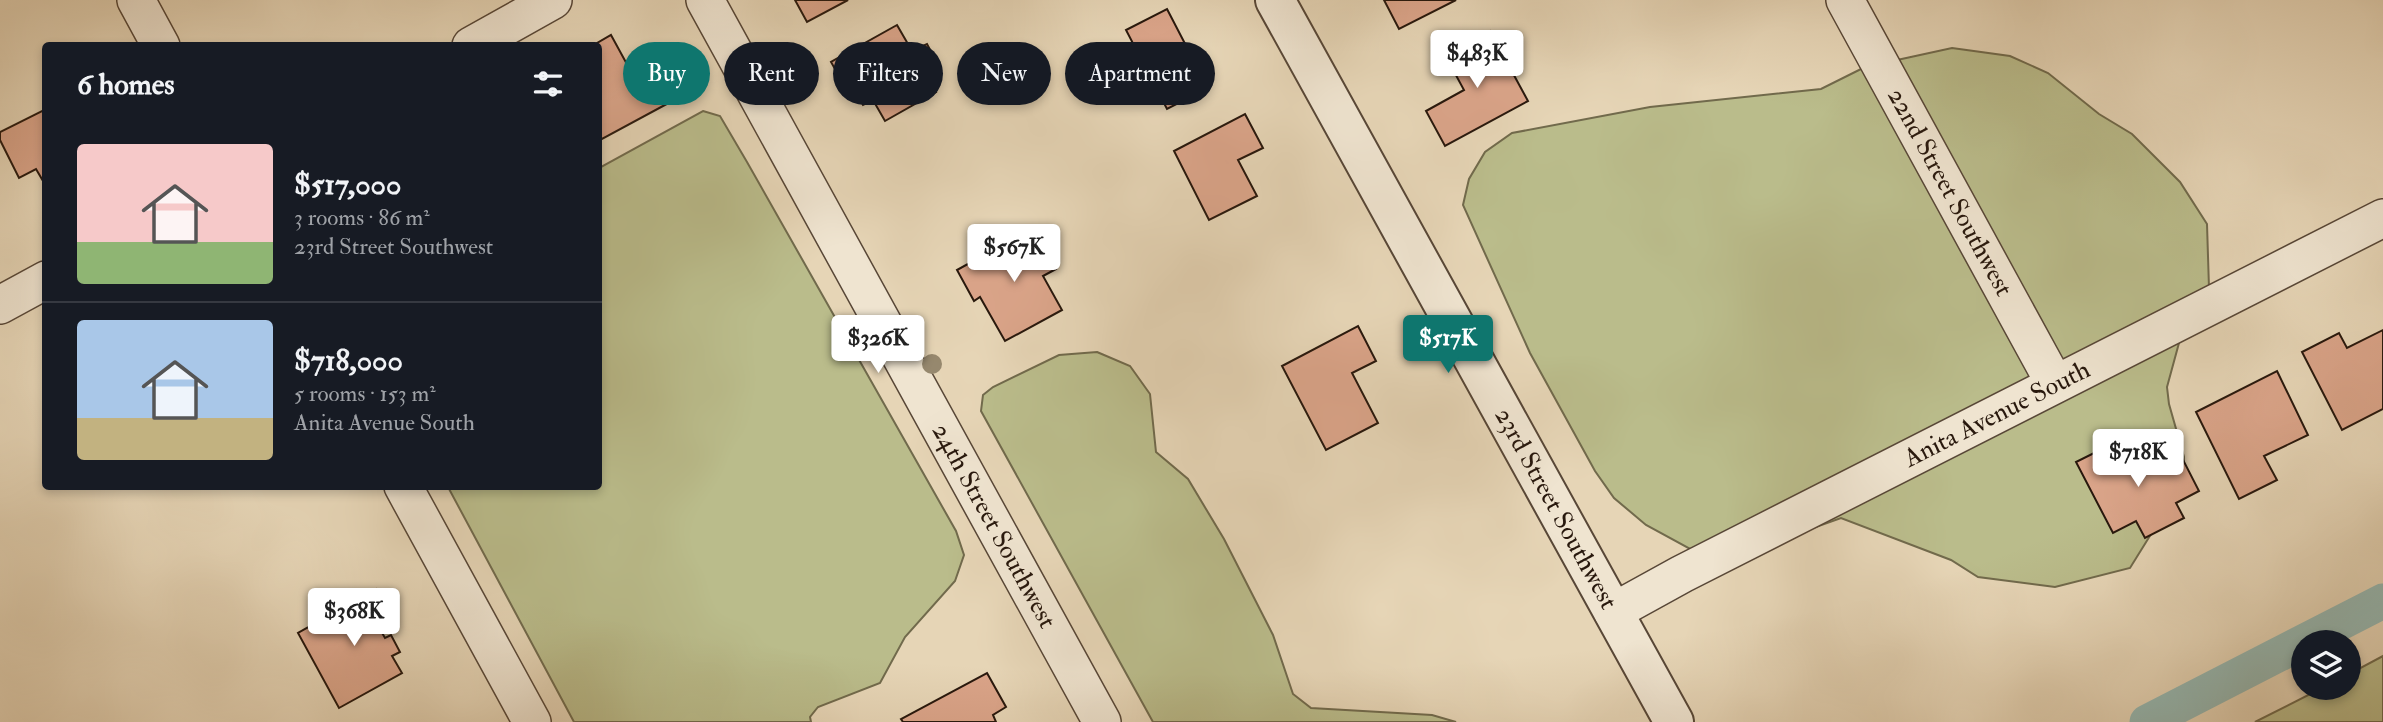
<!DOCTYPE html>
<html lang="en">
<head>
<meta charset="utf-8">
<style>
  :root { --surface:#171b24; --page:#242831; --text:#f1f3f6; --muted:#9ea1a6; --line:#363941; --accent:#0f766e }
  body { margin:0; font-family:"IM FELL Double Pica",serif; background:var(--page); color:var(--text); height:100vh; display:flex; flex-direction:column; font-size:26px; white-space:nowrap }
  * { box-sizing:border-box; margin:0 }
  p { font-size:23px; color:var(--muted) }
  .icon { flex:none; width:38px; height:38px; fill:none; stroke:currentColor; stroke-width:2; stroke-linecap:round; stroke-linejoin:round }
  .map { position:relative; flex:1; overflow:hidden }
  .sheet { position:absolute; left:42px; top:42px; width:560px; height:448px; display:flex; flex-direction:column; background:var(--surface); border-radius:7px; box-shadow:0 4px 10px #0003 }
  .sheet>* { flex:none }
  .banner { position:absolute; left:623px; top:42px; width:665px; height:63px; display:flex; gap:14px }
  .fabs { position:absolute; left:2291px; top:630px; display:grid; gap:14px }
  .fabs a { display:grid; place-items:center; width:70px; height:70px; border-radius:50%; background:var(--surface); box-shadow:0 4px 10px #0003; font-size:35px }
  .price { position:absolute; translate:-50% -60px; padding:0 16px; border-radius:7px; background:#fff; color:#222; font-size:23px; line-height:46px; filter:drop-shadow(0 2px 4px #0008) }
  .price::after { content:''; position:absolute; left:50%; top:42px; width:21px; height:16px; margin-left:-10px; background:inherit; clip-path:polygon(0 0,100% 0,50% 100%) }
  .price.on { background:var(--accent); color:#fff }
  ul { padding:0; list-style:none }
  li { display:flex; align-items:center; gap:21px; height:175px; padding:0 35px }
  li+li { border-top:2px solid var(--line) }
  li span { display:grid; place-items:center; flex:none; width:196px; height:140px; border-radius:7px; color:#555 }
  li>.icon { margin-inline-start:auto }
  span .icon { width:84px; height:84px; fill:#fffc; stroke-width:1 }
  li b { font-size:30px }
  h2 { display:flex; justify-content:space-between; align-items:center; height:84px; padding:0 35px; font-size:30px }
  .tag { padding:0 24px; border-radius:32px; background:var(--surface); box-shadow:0 4px 10px #0003; font-size:24px; line-height:63px }
  .tag.on { background:var(--accent); color:#fff }
  .map>svg:first-child { display:block }
  .green { fill:#babc8b; stroke:#716a4c; stroke-width:2 }
  .lines { fill:none; stroke-linecap:round; stroke-linejoin:round }
  .canal { stroke:#96b8b2; stroke-width:35 }
  .building { fill:#daa489; stroke:#28180d; stroke-width:2 }
  .minor-casing { stroke:#584737; stroke-width:40 }
  .tertiary-casing { stroke:#584737; stroke-width:42 }
  .minor { stroke:#efe4d0; stroke-width:37 }
  .tertiary { stroke:#efe4d0; stroke-width:38 }
  .tree { fill:#96886e }
  .labels { text-anchor:middle; dominant-baseline:central; stroke-width:6; stroke-linejoin:round; paint-order:stroke }
  .street-label { font-size:26px; fill:#28180d; stroke:#efe4d0 }
</style>
</head>
<body>
<div class="map">
<svg width="2383" height="722" viewBox="0 0 2383 722">
  <rect width="100%" height="100%" fill="#e6d5b6"/>
  <filter id="stains"><feTurbulence type="fractalNoise" baseFrequency=".00286" numOctaves="4"/><feColorMatrix values="0 0 0 0 .2 0 0 0 0 .09 0 0 0 0 .02 0 0 0 .5 -.17"/></filter>
  <radialGradient id="worn" r=".72"><stop offset=".6" stop-color="#630" stop-opacity="0"/><stop offset="1" stop-color="#630" stop-opacity=".3"/></radialGradient>
  <g class="green">
    <polygon points="1952,48 2010,56 2048,73 2099,114 2132,134 2180,182 2207,224 2209,288 2182,332 2167,387 2169,404 2184,457 2184,481 2130,568 2055,587 1978,577 1951,560 1841,518 1754,549 1703,556 1646,525 1614,498 1595,471 1530,353 1463,205 1469,179 1485,152 1512,133 1650,107 1821,89 1865,67"/>
    <polygon points="703,111 720,116 747,162 956,531 964,555 955,581 905,637 880,683 818,707 810,717 811,722 574,722 448,487 598,486 599,168"/>
    <polygon points="1097,352 1130,366 1150,394 1156,452 1188,479 1224,539 1273,635 1293,694 1311,708 1432,715 1456,722 1153,722 981,411 983,395 993,387 1059,355"/>
    <polygon points="2383,656 2383,722 2255,722 2322,688 2348,688 2349,674"/>
  </g>
  <g class="lines">
    <polyline class="canal" points="2147,722 2383,601"/>
  </g>
  <g class="building">
    <polygon points="795,0 848,0 807,22"/>
    <polygon points="1384,0 1456,0 1399,29"/>
    <polygon points="1167,9 1208,88 1167,109 1126,30"/>
    <polygon points="897,25 912,51 927,44 941,70 928,77 936,92 885,121 873,100 863,105 855,88 848,92 831,62"/>
    <polygon points="1490,31 1528,101 1445,146 1426,111 1464,90 1445,55"/>
    <polygon points="611,35 629,68 633,66 640,80 659,69 676,99 602,139 598,133 598,46 592,46"/>
    <polygon points="46,109 46,186 36,169 19,178 0,140 0,132"/>
    <polygon points="1245,114 1263,148 1238,160 1257,196 1209,220 1174,151"/>
    <polygon points="1033,228 1056,269 1043,276 1062,310 1005,341 980,297 974,301 957,270"/>
    <polygon points="1358,326 1376,361 1352,373 1378,423 1326,450 1282,366"/>
    <polygon points="2383,330 2383,409 2342,430 2302,352 2339,333 2347,348"/>
    <polygon points="2277,371 2308,435 2264,456 2277,480 2239,499 2196,412"/>
    <polygon points="2116,442 2132,472 2177,448 2199,491 2176,503 2184,518 2145,538 2136,521 2113,533 2076,462"/>
    <polygon points="376,589 396,623 381,631 385,638 391,635 400,652 392,656 402,673 339,708 298,633"/>
    <polygon points="987,673 1006,707 993,715 996,722 903,722 901,719"/>
  </g>
  <g class="lines">
    <g class="minor-casing">
      <g id="minor">
        <polyline points="136,0 161,46"/>
        <path id="s1" d="M705,0L1102,722"/>
        <path id="s2" d="M1845,0L2055,384"/>
        <polyline points="471,46 553,0"/>
        <polyline points="0,305 46,280"/>
        <polyline points="403,486 532,722"/>
        <path id="s3" d="M1613,612L1682,574L2383,218"/>
      </g>
    </g>
    <g class="tertiary-casing">
      <g id="tertiary">
        <path id="s4" d="M1275,0L1674,722"/>
      </g>
    </g>
    <use href="#minor" class="minor"/>
    <use href="#tertiary" class="tertiary"/>
  </g>
  <circle class="tree" cx="932" cy="364" r="10"/>
  <g class="labels">
    <g class="street-label">
      <text stroke="none"><textPath href="#s2" startOffset="219">22nd Street Southwest</textPath></text>
      <text stroke="none"><textPath href="#s3" startOffset="432">Anita Avenue South</textPath></text>
      <text stroke="none"><textPath href="#s4" startOffset="581">23rd Street Southwest</textPath></text>
      <text stroke="none"><textPath href="#s1" startOffset="600">24th Street Southwest</textPath></text>
    </g>
  </g>
  <rect width="100%" height="100%" filter="url(#stains)"/>
  <rect width="100%" height="100%" fill="url(#worn)"/>
</svg>
<div class="fabs">
<a><svg class="icon" aria-label="layers" viewBox="0 0 24 24"><path d="M12 4l9 5-9 5-9-5zM3 14l9 5 9-5"/></svg></a>
</div>
<b class="price" style="left:1477px;top:90px">$483K</b>
<b class="price" style="left:1014px;top:284px">$567K</b>
<b class="price" style="left:878px;top:375px">$326K</b>
<b class="price on" style="left:1448px;top:375px">$517K</b>
<b class="price" style="left:2138px;top:489px">$718K</b>
<b class="price" style="left:354px;top:648px">$368K</b>
<div class="banner">
<a class="tag on">Buy</a>
<a class="tag">Rent</a>
<a class="tag">Filters</a>
<a class="tag">New</a>
<a class="tag">Apartment</a>
</div>
<section class="sheet">
<h2>6 homes<svg class="icon" aria-label="filters" viewBox="0 0 24 24"><path d="M4 7h16M4 17h16"/><circle cx="9" cy="7" r="2"/><circle cx="15" cy="17" r="2"/></svg></h2>
<ul>
<li><span style="background:linear-gradient(#f6c9c9 70%,#8fb573 0)"><svg class="icon" aria-label="home" viewBox="0 0 24 24"><path d="M3 11l9-7 9 7M6 9v11h12V9"/></svg></span><div><b>$517,000</b><p>3 rooms · 86 m²</p><p>23rd Street Southwest</p></div></li>
<li><span style="background:linear-gradient(#a9c7e8 70%,#c2b280 0)"><svg class="icon" aria-label="home" viewBox="0 0 24 24"><path d="M3 11l9-7 9 7M6 9v11h12V9"/></svg></span><div><b>$718,000</b><p>5 rooms · 153 m²</p><p>Anita Avenue South</p></div></li>
</ul>
</section>
</div>
</body>
</html>
